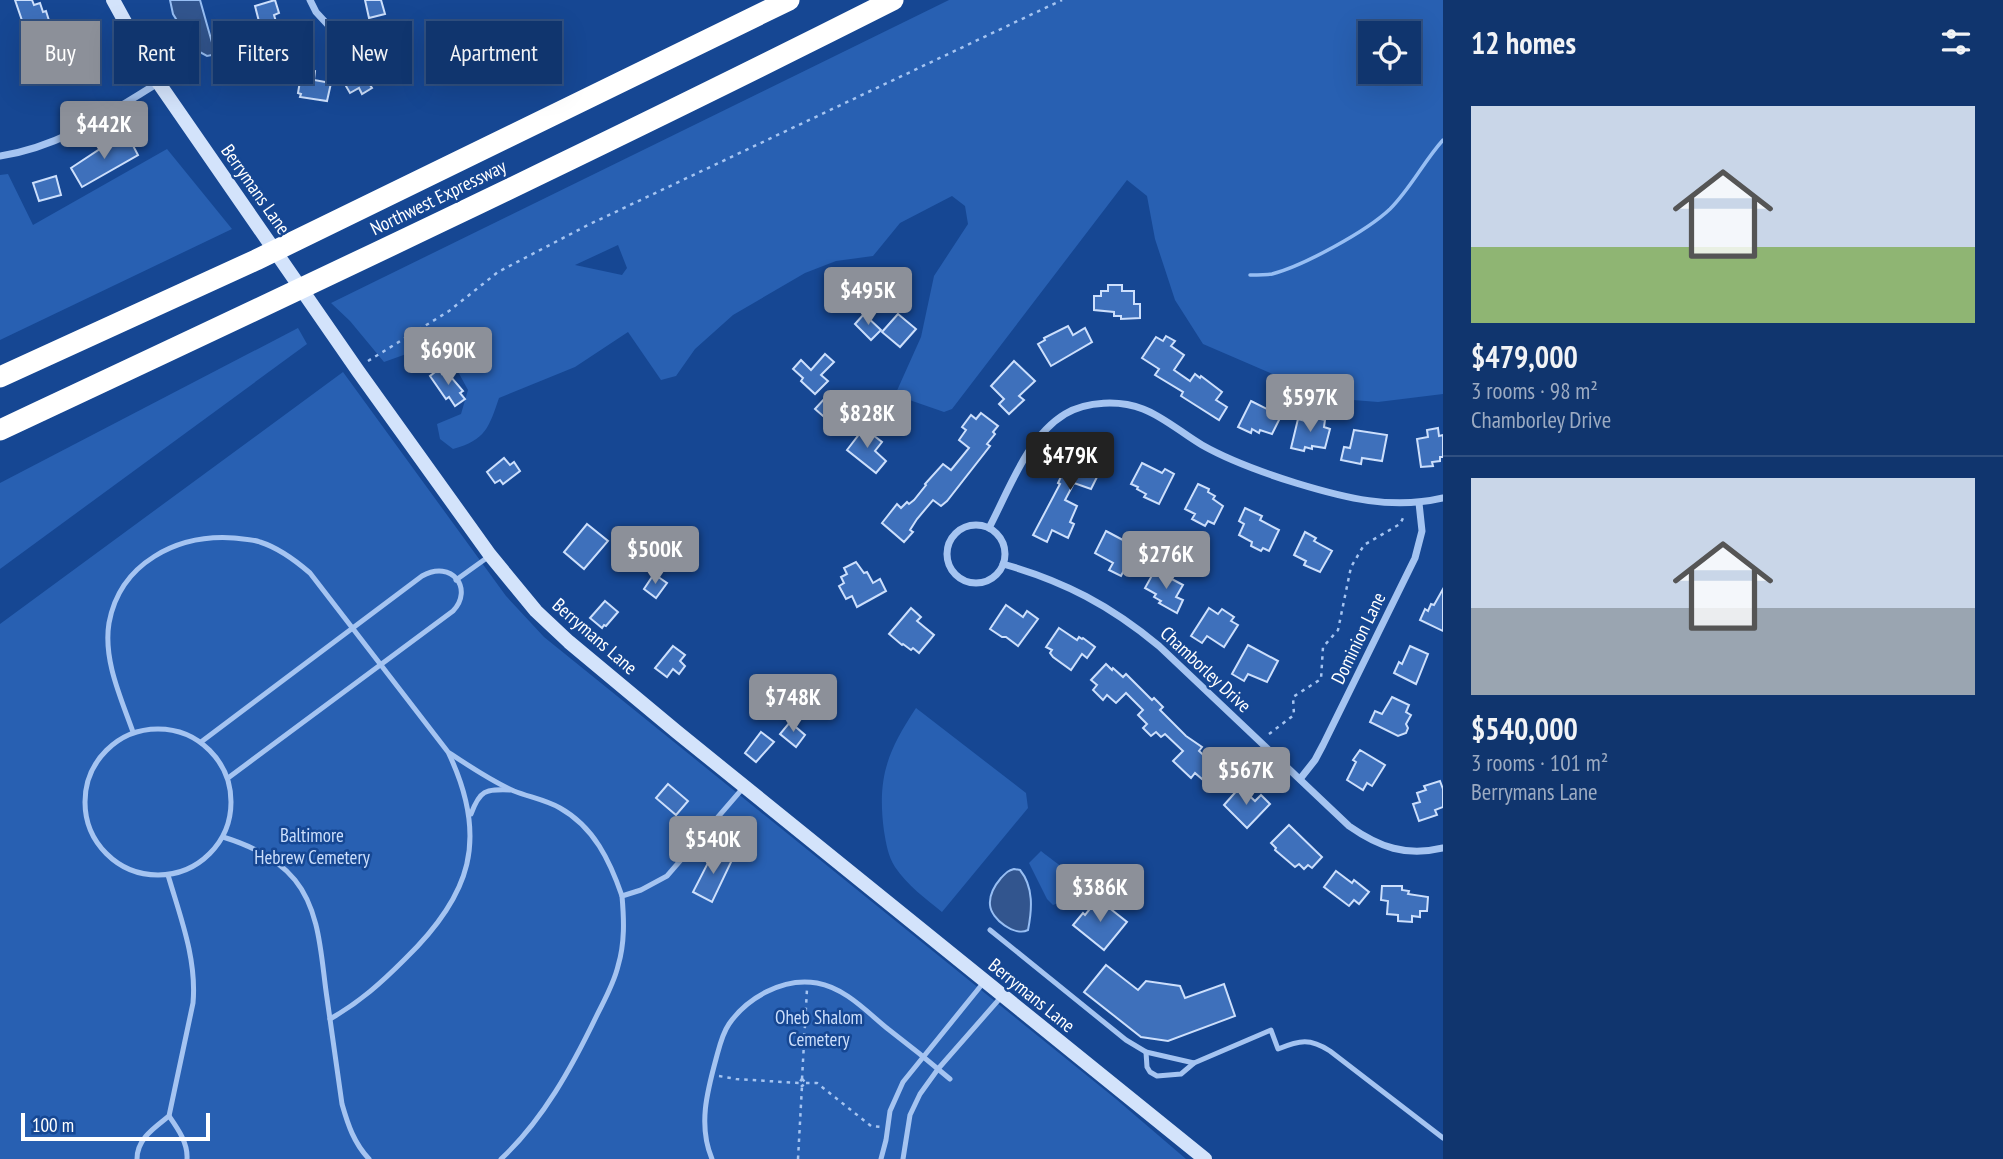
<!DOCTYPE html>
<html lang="en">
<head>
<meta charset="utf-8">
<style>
  :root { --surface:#10356e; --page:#193d73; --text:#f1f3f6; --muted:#9cabc2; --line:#305081; --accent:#8c9099 }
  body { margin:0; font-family:"PT Sans Narrow",sans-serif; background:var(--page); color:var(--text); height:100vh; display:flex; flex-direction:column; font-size:26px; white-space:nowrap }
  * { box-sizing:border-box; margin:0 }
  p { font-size:23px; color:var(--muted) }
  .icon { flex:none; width:38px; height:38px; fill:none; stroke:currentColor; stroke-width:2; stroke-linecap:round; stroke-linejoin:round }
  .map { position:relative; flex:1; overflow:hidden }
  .panel { display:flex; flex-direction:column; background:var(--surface); width:560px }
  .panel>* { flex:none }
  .top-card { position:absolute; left:21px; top:21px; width:665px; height:63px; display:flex; gap:14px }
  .tools { position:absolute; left:1358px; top:21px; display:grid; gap:14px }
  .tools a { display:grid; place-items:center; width:63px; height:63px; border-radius:0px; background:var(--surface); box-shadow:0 7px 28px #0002,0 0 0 2px var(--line); font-size:35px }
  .scale { position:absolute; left:21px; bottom:18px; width:189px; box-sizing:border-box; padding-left:7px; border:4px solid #fff; border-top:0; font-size:19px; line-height:24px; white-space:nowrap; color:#fff; -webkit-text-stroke:5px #164793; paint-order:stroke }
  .price { position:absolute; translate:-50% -60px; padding:0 16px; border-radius:7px; background:var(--accent); color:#fff; font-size:23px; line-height:46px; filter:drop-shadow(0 2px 4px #0008) }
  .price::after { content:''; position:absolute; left:50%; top:42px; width:21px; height:16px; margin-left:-10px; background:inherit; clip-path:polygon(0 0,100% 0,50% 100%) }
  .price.on { background:#222; color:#fff }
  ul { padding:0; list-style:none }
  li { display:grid; align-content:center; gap:14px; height:371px; padding:0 28px }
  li+li { border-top:2px solid var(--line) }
  li span { display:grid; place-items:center; height:217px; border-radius:0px; color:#555 }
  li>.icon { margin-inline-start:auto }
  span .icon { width:126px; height:126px; fill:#fffc; stroke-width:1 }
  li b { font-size:30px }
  h2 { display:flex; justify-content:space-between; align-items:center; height:84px; padding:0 28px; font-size:30px }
  .chip { padding:0 24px; border-radius:0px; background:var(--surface); box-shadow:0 7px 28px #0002,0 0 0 2px var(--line); font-size:24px; line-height:63px }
  .chip.on { background:var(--accent); color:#fff }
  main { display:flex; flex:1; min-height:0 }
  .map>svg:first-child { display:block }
  .green { fill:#2860b2; fill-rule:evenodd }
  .water { fill:#32558e; stroke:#97bef3; stroke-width:2 }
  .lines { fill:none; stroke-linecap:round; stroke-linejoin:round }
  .stream { stroke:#97bef3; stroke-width:3.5 }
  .building { fill:#3e70bb; stroke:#ccdffc; stroke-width:2 }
  .path { stroke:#a5c4f1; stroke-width:2.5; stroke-dasharray:3.5 5; stroke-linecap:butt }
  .lane { stroke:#a5c4f1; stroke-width:5 }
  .street { stroke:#a5c4f1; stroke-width:7 }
  .secondary { stroke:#d3e3fb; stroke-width:14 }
  .highway { stroke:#fff; stroke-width:21 }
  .labels { text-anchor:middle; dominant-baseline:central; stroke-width:5; stroke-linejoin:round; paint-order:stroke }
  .street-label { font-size:19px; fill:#fff; stroke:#164793 }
  .park-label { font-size:19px; fill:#ccdffc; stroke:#164793 }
</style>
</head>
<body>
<main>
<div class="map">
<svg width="1443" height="1159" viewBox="0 0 1443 1159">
  <rect width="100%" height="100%" fill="#164793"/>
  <g class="green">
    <path d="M949,0H1443V394L1378,402L1328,398L1203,344L1175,300L1155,239L1147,196L1127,180L952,409L944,412L895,395L921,337L934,276L968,224L965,206L952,196L900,223L873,256L836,261L805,273L733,315L695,349L676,376L661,380L628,332L575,367L499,398C489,427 486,440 453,449L440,439L437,424L461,414L468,390L456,368L432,365L412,352L384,362L350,321L331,303ZM1370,33H1409V72H1370ZM618,245L627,268L622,275L575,265Z"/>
    <polygon points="167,149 232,229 0,340 0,175 8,174 33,225"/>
    <polygon points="298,328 307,344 0,569 0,483"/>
    <polygon points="343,372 506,596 544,637 1116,1099 1186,1159 0,1159 0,624"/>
    <path d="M916,708L1026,793L1028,808L942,912C926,899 907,885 895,867C888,856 886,843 884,831C877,778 887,752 916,708Z"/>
    <path d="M1041,851C1059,866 1078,873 1072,898L1053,905L1047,899L1029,863Z"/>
  </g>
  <g class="water">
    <polygon points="170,0 200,0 213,46 212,55 207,56 196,50 186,35 173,14"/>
    <path d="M1014,869L1020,870C1034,887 1032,910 1028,930C1015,937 991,919 990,905C989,895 995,885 1001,878C1006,873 1007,871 1014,869Z"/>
  </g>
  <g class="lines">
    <path class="stream" d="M1250,275C1257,275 1265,275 1272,274C1303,266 1367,231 1390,209C1411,188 1424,161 1443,140"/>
  </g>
  <g class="building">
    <polygon points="15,0 32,0 34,5 40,3 43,12 46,11 52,30 28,38"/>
    <polygon points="275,0 279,13 274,15 278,28 262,33 255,6"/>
    <polygon points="365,0 381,0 385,14 369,18"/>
    <polygon points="381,29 405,36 402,47 407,48 403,60 399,59 397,65 377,59 384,43 377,41"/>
    <polygon points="280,42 287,52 284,53 291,63 274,75 263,63 265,62 261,55"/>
    <polygon points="365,61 375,78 368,82 372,88 362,94 359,88 350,93 339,74"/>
    <polygon points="302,69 315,71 314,80 331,83 327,101 300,97 301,94 298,93"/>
    <polygon points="128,136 138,155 82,187 71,168 106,145"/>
    <polygon points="56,176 61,195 39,201 33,183"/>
    <polygon points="1108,285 1122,285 1122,291 1134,291 1134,304 1140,304 1140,318 1121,319 1121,316 1114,316 1114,312 1094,310 1094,296 1101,296 1101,291 1108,291"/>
    <polygon points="864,314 881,330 871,340 855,324"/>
    <polygon points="898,314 916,329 900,347 882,332"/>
    <polygon points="1068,326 1073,335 1085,328 1092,342 1051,366 1038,344 1045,340 1044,338"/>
    <polygon points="1166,336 1175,341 1171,346 1184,355 1174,370 1190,381 1195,374 1200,378 1201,376 1222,392 1216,400 1227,407 1219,420 1181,396 1183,392 1155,375 1159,369 1142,358 1156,337 1163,341"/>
    <polygon points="825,354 834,362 821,375 828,381 815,394 801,381 803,378 793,369 801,360 811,370"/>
    <polygon points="1014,361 1035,381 1019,396 1024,400 1009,414 999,404 1004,399 991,386"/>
    <polygon points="439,369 442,374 446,371 463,391 460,393 465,399 455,406 449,397 446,399 430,376"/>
    <polygon points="825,398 840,410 830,422 815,409"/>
    <polygon points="1251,401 1281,416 1272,434 1260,430 1259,433 1252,429 1251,433 1238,427"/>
    <polygon points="981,413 998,426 993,432 995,434 987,444 990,446 947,501 941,506 933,500 917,519 910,530 913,532 904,542 882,523 897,504 901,508 907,502 909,504 914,500 926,485 925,484 943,464 951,470 969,448 959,440 966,430 962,427 971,415 976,419"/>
    <polygon points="1311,417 1325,420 1324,427 1330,429 1325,448 1312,446 1312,449 1305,447 1304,451 1291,448 1298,419 1309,422"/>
    <polygon points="864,428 882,442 875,451 886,461 876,473 847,450"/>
    <polygon points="1438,428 1439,436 1443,435 1443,457 1440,457 1440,461 1432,462 1433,466 1421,467 1417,439 1428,437 1427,430"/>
    <polygon points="1354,430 1387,435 1382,461 1362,458 1361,464 1341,460 1344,447 1350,448"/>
    <polygon points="1087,439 1100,445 1096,451 1102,454 1095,471 1099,473 1091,489 1074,483 1065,500 1077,506 1070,522 1074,524 1068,538 1052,530 1047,542 1033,535 1060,484 1058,483 1067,464 1070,465 1078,450 1082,444 1084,445"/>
    <polygon points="504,458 510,465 514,462 520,471 503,484 500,480 495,483 487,472"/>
    <polygon points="1142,463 1162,473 1165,469 1174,474 1159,504 1144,497 1146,494 1137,489 1138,487 1131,484"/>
    <polygon points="1198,484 1209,489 1208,492 1215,496 1213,499 1223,506 1214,524 1208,521 1205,526 1192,519 1195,514 1185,509"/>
    <polygon points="1245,508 1262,516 1260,520 1279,530 1269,551 1263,548 1261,551 1251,546 1252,542 1239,535 1244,524 1239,521"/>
    <polygon points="587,524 608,541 584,569 564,552"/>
    <polygon points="1106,531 1136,547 1121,576 1109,570 1113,563 1095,553"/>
    <polygon points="1305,532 1316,538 1314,541 1332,551 1320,572 1304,565 1306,561 1294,555"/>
    <polygon points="856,562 864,573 867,572 873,583 880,579 886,591 857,607 852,596 846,599 839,586 844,583 841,577 847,574 844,568"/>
    <polygon points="1155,570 1183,585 1176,597 1183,600 1177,613 1159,603 1161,601 1154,597 1156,594 1145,588"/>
    <polygon points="654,574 667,583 656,598 644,589"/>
    <polygon points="1443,589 1443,631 1420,620 1425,609 1428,611 1431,604 1434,605"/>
    <polygon points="605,601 618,612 606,626 604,625 602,628 590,618"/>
    <polygon points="1006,605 1023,617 1027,611 1038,619 1018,646 1006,637 1002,637 990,629"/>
    <polygon points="911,608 921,617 917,621 934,635 919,653 913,648 911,650 903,644 902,645 889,634"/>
    <polygon points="1209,608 1218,614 1222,609 1234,617 1231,621 1238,625 1224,647 1207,636 1202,643 1191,636"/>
    <polygon points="1059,628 1077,640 1079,637 1082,639 1083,638 1095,647 1087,658 1082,654 1071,670 1053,657 1050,653 1052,650 1046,647"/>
    <polygon points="1248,645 1278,661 1267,682 1248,674 1244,681 1232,674"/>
    <polygon points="673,646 685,655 680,661 685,666 679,674 673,669 667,677 655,668"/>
    <polygon points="1410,646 1428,654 1416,684 1394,673 1399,662 1402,664"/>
    <polygon points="1106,664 1112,670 1113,668 1123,677 1126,674 1152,700 1154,698 1163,707 1160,710 1186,736 1202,747 1199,751 1214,765 1202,779 1195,773 1191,778 1173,761 1183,751 1165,734 1161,737 1156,732 1151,736 1143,728 1147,724 1138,715 1143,710 1126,693 1116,703 1107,695 1103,700 1093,690 1097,685 1091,680"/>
    <polygon points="1392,697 1409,705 1406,712 1411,715 1406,724 1408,728 1406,733 1398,736 1370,722 1375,711 1382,714"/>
    <polygon points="790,722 805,735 796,747 780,734"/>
    <polygon points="761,732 774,742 756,762 745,753"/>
    <polygon points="1360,750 1385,765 1372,786 1367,783 1363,790 1347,780 1356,762 1353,760"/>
    <polygon points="1440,781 1443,789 1443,807 1435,810 1437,815 1419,821 1413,804 1420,802 1417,793 1426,790 1424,786"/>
    <polygon points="668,784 688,801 676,815 656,798"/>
    <polygon points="1240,787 1255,801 1261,795 1270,804 1247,828 1224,805"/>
    <polygon points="1289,825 1322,857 1312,868 1308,865 1304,869 1299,864 1295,867 1275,850 1276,848 1271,843"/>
    <polygon points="714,851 732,860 712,902 693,892"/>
    <polygon points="1336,871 1352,883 1354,880 1369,892 1359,904 1354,900 1349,906 1324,887"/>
    <polygon points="1382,886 1402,886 1402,890 1409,891 1408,894 1428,897 1427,911 1420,911 1420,917 1412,916 1412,922 1398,921 1398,915 1387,914 1388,901 1381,900"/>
    <polygon points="1098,899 1127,922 1104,950 1073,925 1083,913 1085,915"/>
    <polygon points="1106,965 1138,990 1146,981 1180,986 1185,998 1224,984 1235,1016 1168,1041 1141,1037 1084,992"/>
  </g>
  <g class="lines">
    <g class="path">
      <polyline points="368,361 449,311 498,272 588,225 1062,0"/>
      <polyline points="1269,734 1294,715 1293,697 1321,679 1323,647 1338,630 1351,567 1364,545 1400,524 1403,518"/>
      <polyline points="719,1076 736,1079 799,1083"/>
      <polyline points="802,1079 807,989"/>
      <polygon points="802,1079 806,1083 802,1086 799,1083"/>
      <polyline points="806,1083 817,1083 871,1126 881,1127"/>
      <polyline points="798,1159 802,1086"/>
    </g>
    <g class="lane">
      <polyline points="456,580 488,557"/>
      <circle cx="158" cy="802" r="73"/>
      <path d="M133,732C121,698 103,660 109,623C120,563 177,534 234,538C242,539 252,539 260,542C279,548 295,560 310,573L448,752C469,766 491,781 514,791C529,797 546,800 560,808C594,827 610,861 622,896"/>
      <path d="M201,742L422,576C452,559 474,589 453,611L228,778"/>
      <path d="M471,814C480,790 485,789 510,790"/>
      <path d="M223,837C249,845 277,858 295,880C321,912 321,959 327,998C332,1034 337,1069 342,1104C348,1125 354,1143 369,1159"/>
      <path d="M990,930L1126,1040L1146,1052L1194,1063L1271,1030L1278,1049C1300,1040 1310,1038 1330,1051L1443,1138"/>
      <path d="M330,1019C360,1002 381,983 405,959C471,895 489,839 449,754"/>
      <polyline points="1146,1052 1147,1067 1150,1072 1157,1076 1181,1074 1194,1063"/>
      <path d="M169,1116C178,1129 188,1143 187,1159"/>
      <path d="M137,1159C137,1139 154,1128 169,1116L193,1003C197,959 180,916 168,875"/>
      <path d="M501,1159C543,1120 572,1067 597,1015C605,999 614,983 618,966C625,943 624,919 622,896L641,890L667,876L743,788"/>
      <path d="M712,1159C698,1126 707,1092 716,1059C719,1048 722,1034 729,1024C747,998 783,977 817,983C845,988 866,1011 888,1029C909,1045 930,1062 950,1079"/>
      <polyline points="881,1159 886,1140 890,1111 903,1082 984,982"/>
      <polyline points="903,1159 910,1115 920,1094 938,1069 1002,996"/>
    </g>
    <g class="street">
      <polyline points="310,0 316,12 328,25"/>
      <path d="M0,156C60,147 107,114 158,83"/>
      <circle cx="976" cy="554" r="29"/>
      <path d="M989,528C1009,490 1027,437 1065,414C1087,401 1120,400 1143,409C1164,417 1183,434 1202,445C1232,462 1264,473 1296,483C1345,498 1392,510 1443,498"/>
      <path d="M1003,564C1064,581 1111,606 1159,646L1349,826C1379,847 1406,857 1443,848"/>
      <polyline points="1300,779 1315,760 1323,745 1415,558 1422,531 1419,503"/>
    </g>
    <polyline class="secondary" points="113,0 158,82 358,371 490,555 536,611 569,642 677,732 1205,1159"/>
    <g class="highway">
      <polyline points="0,377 256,260 789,0"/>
      <path d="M0,430C299,290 598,149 893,0"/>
    </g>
  </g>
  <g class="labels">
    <g class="street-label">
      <text transform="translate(256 189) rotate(55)">Berrymans Lane</text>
      <text transform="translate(438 197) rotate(-26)">Northwest Expressway</text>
      <text transform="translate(595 636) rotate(41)">Berrymans Lane</text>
      <text transform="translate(1358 638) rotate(-64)">Dominion Lane</text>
      <text transform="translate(1206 669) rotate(43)">Chamborley Drive</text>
      <text transform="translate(1032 995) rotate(39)">Berrymans Lane</text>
    </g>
    <g class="park-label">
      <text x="312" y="835">Baltimore<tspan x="312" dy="22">Hebrew Cemetery</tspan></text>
      <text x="819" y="1017">Oheb Shalom<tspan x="819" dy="22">Cemetery</tspan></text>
    </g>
  </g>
</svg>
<div class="tools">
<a><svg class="icon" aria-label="locate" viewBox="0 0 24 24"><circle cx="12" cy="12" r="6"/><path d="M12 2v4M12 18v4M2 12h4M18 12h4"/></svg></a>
</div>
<div class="scale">100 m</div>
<b class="price" style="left:104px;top:161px">$442K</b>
<b class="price" style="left:868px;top:327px">$495K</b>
<b class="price" style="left:448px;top:387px">$690K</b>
<b class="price" style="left:1310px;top:434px">$597K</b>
<b class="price" style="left:867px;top:450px">$828K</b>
<b class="price on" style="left:1070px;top:492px">$479K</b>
<b class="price" style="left:655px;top:586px">$500K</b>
<b class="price" style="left:1166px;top:591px">$276K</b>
<b class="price" style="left:793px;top:734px">$748K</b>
<b class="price" style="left:1246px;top:807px">$567K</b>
<b class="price" style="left:713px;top:876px">$540K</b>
<b class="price" style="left:1100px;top:924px">$386K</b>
<div class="top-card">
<a class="chip on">Buy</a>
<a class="chip">Rent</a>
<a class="chip">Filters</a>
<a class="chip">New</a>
<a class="chip">Apartment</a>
</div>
</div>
<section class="panel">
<h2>12 homes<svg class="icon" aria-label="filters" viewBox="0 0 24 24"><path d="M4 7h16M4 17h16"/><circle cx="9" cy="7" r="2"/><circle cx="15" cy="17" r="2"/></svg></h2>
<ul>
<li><span style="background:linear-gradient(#c9d6e8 65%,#8fb573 0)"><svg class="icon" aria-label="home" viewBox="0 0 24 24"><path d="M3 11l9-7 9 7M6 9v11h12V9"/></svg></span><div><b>$479,000</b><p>3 rooms · 98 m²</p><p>Chamborley Drive</p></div></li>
<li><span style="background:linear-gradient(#c9d6e8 60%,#9aa5b1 0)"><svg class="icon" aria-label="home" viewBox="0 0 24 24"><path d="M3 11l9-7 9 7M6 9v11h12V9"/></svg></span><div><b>$540,000</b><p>3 rooms · 101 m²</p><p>Berrymans Lane</p></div></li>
</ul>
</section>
</main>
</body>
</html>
